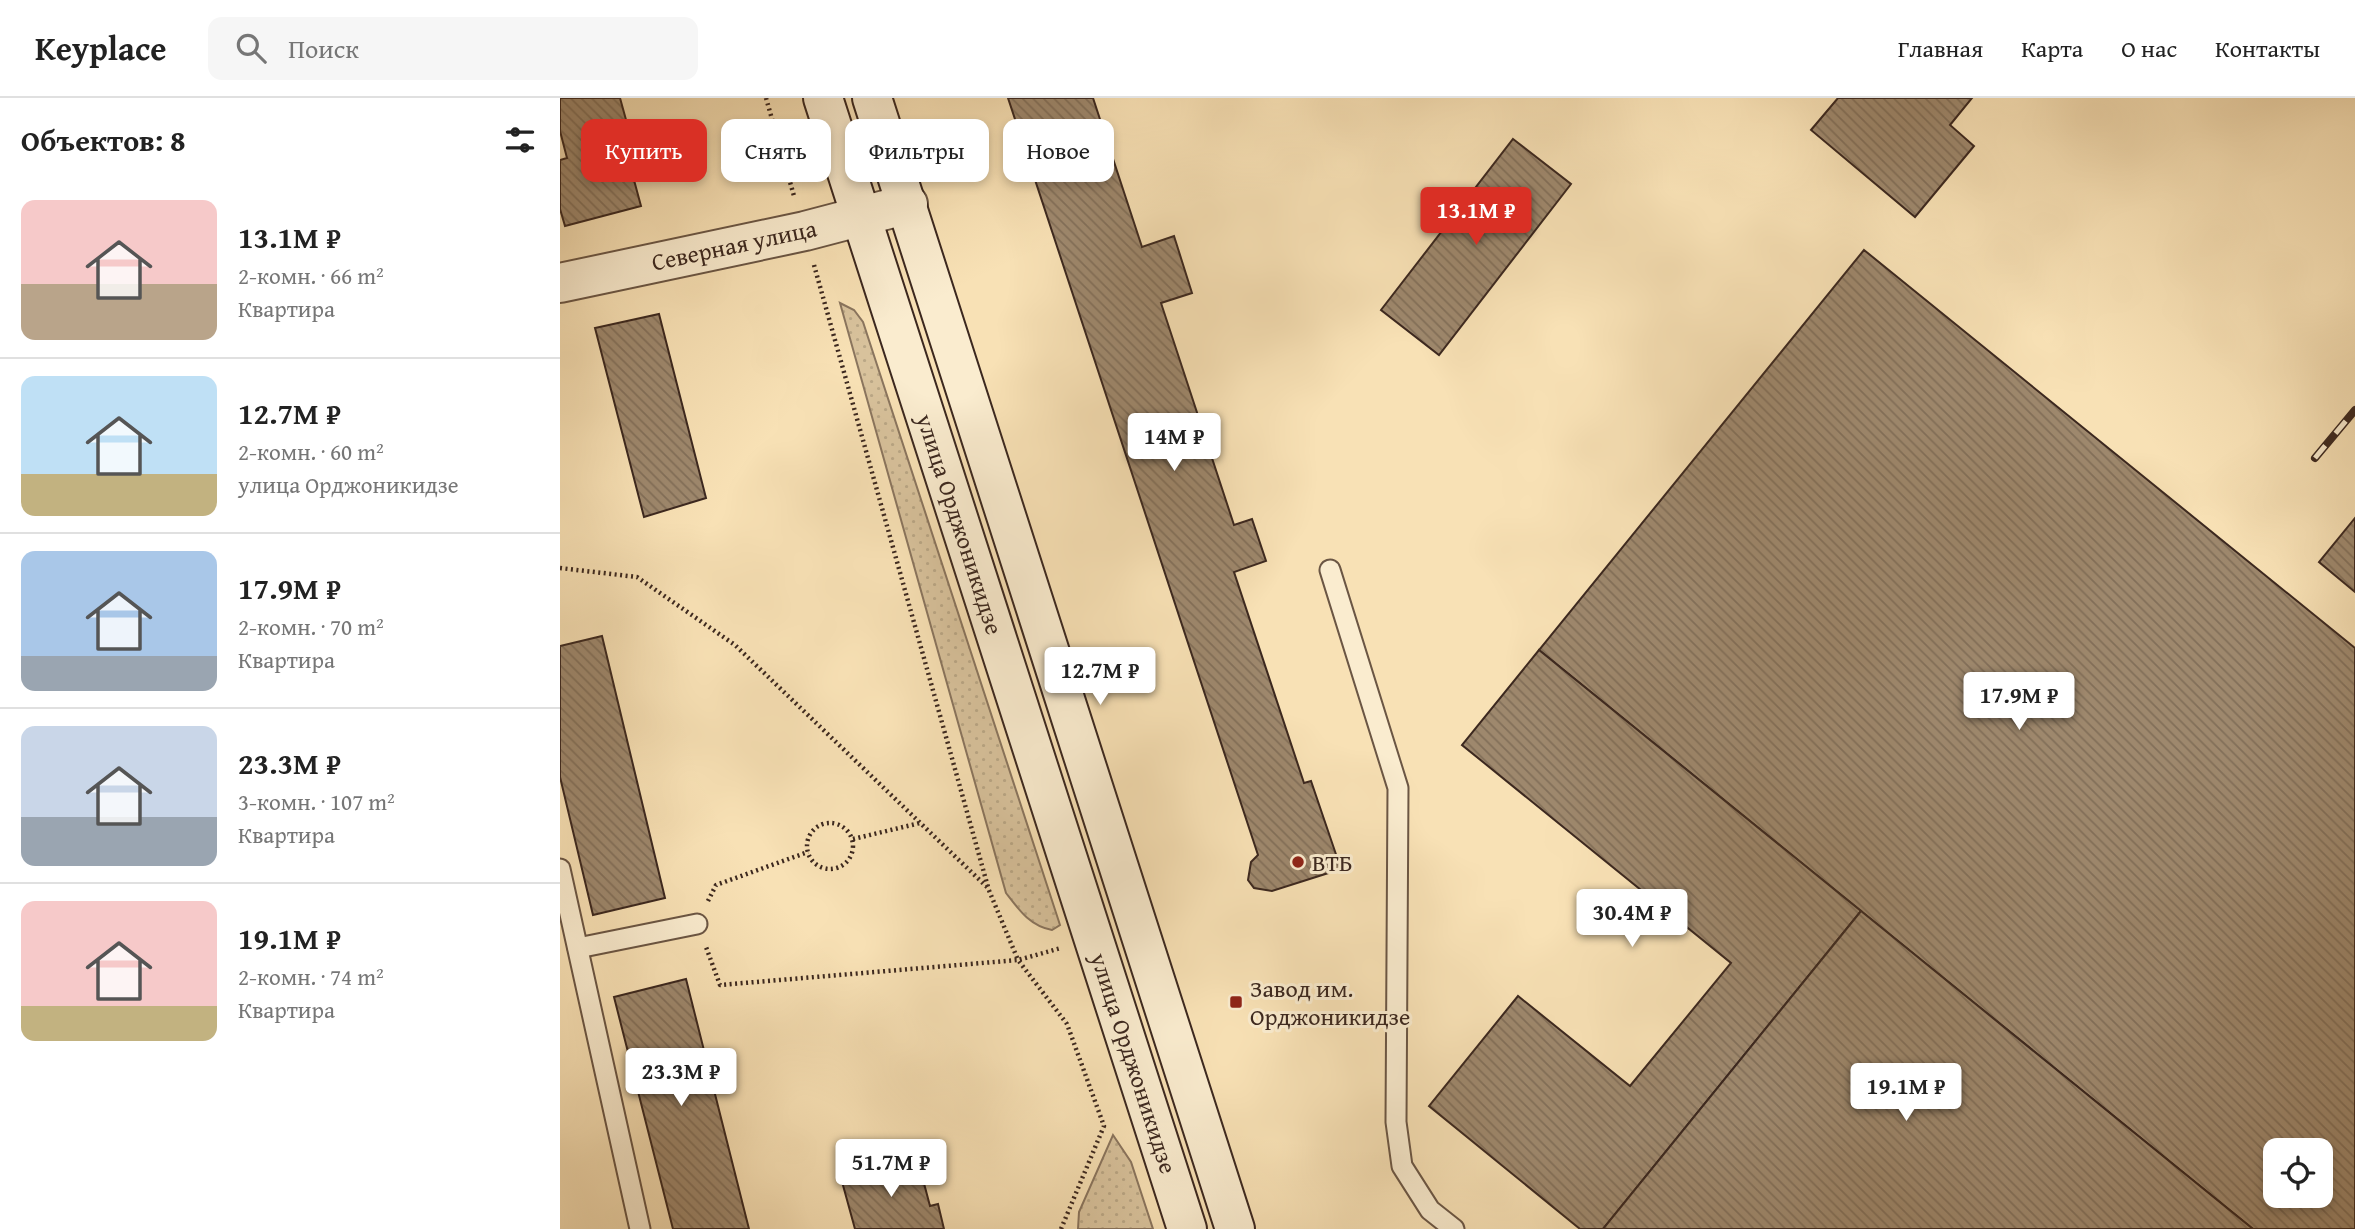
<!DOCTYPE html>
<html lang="ru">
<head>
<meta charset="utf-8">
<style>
  :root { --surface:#fff; --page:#f6f6f6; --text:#222; --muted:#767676; --line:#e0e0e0; --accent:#d93025 }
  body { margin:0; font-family:"Gentium Book Plus",serif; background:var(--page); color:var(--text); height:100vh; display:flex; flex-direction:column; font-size:26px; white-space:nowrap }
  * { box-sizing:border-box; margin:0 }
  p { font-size:23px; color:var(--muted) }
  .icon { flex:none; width:38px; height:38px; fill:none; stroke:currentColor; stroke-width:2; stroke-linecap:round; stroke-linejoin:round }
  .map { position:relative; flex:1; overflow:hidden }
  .side { display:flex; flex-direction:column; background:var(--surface); width:560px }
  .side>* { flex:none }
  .top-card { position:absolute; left:21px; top:21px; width:665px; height:63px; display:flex; gap:14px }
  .controls { position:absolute; left:1703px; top:1040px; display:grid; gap:14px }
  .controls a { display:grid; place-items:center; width:70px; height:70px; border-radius:14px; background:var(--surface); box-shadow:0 4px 10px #0003; font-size:35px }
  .price { position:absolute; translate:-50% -60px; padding:0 16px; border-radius:7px; background:#fff; color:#222; font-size:23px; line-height:46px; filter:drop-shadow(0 2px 4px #0008) }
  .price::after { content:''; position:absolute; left:50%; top:42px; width:21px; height:16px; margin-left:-10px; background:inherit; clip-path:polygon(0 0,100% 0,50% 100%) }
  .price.active { background:var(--accent); color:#fff }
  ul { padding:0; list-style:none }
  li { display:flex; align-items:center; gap:21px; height:175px; padding:0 21px }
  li+li { border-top:2px solid var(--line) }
  li span { display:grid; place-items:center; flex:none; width:196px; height:140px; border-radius:14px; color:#555 }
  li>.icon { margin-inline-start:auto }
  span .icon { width:84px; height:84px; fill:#fffc; stroke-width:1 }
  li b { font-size:30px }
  h2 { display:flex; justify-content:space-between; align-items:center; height:84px; padding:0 21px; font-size:30px }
  .pill { padding:0 24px; border-radius:14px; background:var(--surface); box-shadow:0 4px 10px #0003; font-size:24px; line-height:63px }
  .pill.active { background:var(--accent); color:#fff }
  header { display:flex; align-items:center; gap:42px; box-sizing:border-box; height:98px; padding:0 35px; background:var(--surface); border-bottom:2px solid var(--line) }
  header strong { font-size:33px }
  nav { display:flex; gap:38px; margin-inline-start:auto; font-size:24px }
  .search { width:490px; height:63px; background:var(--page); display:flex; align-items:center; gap:18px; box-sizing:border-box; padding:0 24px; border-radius:14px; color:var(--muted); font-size:26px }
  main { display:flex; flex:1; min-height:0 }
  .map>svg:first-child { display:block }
  .grass { fill:url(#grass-dots); stroke:#8a755e; stroke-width:2 }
  .building { fill:url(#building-back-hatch); stroke:#3c281f; stroke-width:2; fill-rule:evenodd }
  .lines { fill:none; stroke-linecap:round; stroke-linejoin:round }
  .lane-casing { stroke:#6b5644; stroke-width:23 }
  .street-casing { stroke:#6b5644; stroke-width:42 }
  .secondary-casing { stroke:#3c281f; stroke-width:42 }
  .path { stroke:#3c281f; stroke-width:4.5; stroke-dasharray:2 3.5; stroke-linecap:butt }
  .lane { stroke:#faeccf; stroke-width:19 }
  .street { stroke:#faeccf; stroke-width:38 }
  .secondary { stroke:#faeccf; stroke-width:38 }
  .rail-casing { stroke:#3c281f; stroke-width:8 }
  .rail { stroke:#faeccf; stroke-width:5; stroke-dasharray:16; stroke-linecap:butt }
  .poi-dot { fill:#8f2418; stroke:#faeccf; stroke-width:2.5 }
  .labels { text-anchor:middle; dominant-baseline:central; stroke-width:6; stroke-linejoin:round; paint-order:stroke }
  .street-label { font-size:24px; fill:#3c281f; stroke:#faeccf }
  .poi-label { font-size:24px; fill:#3c281f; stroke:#faeccf; text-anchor:start }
</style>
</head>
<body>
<header>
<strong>Keyplace</strong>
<div class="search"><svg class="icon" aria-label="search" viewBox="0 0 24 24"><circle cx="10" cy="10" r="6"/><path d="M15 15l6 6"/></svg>Поиск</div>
<nav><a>Главная</a><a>Карта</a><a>О нас</a><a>Контакты</a></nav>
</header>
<main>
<section class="side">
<h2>Объектов: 8<svg class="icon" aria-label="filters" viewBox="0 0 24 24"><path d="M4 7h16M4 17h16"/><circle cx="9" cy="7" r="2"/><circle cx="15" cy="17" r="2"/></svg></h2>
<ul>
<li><span style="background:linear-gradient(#f6c9c9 60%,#b9a48a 0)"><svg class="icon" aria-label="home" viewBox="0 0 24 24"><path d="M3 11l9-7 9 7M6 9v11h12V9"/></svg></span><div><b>13.1M ₽</b><p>2-комн. · 66 m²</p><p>Квартира</p></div></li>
<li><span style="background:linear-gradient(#bfe0f5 70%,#c2b280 0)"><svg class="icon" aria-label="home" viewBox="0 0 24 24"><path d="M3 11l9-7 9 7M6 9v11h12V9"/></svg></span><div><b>12.7M ₽</b><p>2-комн. · 60 m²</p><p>улица Орджоникидзе</p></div></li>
<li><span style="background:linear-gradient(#a9c7e8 75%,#9aa5b1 0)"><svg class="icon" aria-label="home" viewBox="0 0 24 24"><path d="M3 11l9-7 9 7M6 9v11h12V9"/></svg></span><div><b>17.9M ₽</b><p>2-комн. · 70 m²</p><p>Квартира</p></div></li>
<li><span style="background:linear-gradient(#c9d6e8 65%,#9aa5b1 0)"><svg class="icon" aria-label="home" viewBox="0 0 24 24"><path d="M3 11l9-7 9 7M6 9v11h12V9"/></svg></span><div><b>23.3M ₽</b><p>3-комн. · 107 m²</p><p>Квартира</p></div></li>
<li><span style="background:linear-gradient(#f6c9c9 75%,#c2b280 0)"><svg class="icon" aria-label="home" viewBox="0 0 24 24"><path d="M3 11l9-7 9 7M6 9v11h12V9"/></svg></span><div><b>19.1M ₽</b><p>2-комн. · 74 m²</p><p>Квартира</p></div></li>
</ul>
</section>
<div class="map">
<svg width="1795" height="1131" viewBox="0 0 1795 1131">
  <defs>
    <pattern id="grass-dots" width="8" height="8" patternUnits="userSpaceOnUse" patternTransform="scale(1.75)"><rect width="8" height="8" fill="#d8c29c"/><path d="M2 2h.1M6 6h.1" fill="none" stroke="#baa786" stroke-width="1.8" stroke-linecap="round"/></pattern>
    <pattern id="building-back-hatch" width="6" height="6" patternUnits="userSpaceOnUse" patternTransform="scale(1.75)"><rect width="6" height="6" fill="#9e886d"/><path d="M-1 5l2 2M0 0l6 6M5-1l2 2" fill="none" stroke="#826f59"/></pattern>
  </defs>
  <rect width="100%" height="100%" fill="#f8e1b5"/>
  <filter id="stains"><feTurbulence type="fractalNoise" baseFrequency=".00286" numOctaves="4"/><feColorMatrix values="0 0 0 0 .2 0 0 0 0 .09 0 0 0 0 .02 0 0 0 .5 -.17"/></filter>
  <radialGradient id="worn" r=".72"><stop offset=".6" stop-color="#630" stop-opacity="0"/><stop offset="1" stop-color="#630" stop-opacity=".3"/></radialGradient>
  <g class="grass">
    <path d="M280,205L294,212L303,224L500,827L492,832C470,828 459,812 446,795Z"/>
    <polygon points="553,1037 571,1064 593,1131 518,1131 519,1114"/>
  </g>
  <g class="building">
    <polygon points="0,0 60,0 79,69 71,71 81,108 5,128 0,111 0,62 7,60 0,33"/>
    <polygon points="448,0 533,0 582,149 614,138 632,195 601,205 674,427 692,421 706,463 674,474 744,685 751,683 781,771 712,793 694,790 688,782 691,764 698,757"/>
    <polygon points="1278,0 1412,0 1390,27 1414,48 1355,119 1251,32"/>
    <polygon points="953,41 1011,86 879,257 821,212"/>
    <path d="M1304,152L1795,550V1131H1693L979,552ZM1715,1052H1760V1097H1715Z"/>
    <polygon points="99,216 146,400 84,419 35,230"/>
    <polygon points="1795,420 1795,494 1759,464"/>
    <polygon points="42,538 105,800 33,817 0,679 0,548"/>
    <polygon points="979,552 1301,813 1043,1131 1020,1131 869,1008 958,898 1070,988 1171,865 902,647"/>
    <polygon points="1301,813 1693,1131 1043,1131"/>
    <polygon points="126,881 189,1131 113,1131 54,899"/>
    <polygon points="357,1059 370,1108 378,1106 384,1131 295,1131 281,1080"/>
  </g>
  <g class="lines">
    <g class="lane-casing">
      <g id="lane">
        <polyline points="770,472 838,690 836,1024 842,1068 870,1112 894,1131"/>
        <polyline points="0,771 80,1131"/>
        <polyline points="18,850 137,826"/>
      </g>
    </g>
    <g class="street-casing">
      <polyline id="street" points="0,185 245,133 348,106"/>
    </g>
    <g class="secondary-casing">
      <g id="secondary">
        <polyline points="263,0 627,1131"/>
        <polyline points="312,0 675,1131"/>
      </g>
    </g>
    <g class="path">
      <polyline points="206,0 234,98"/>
      <polyline points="254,167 428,789"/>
      <polyline points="0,470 77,479 175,547 428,790 458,862 160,887 146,849"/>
      <circle cx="270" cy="748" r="23"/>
      <polyline points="293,741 360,725"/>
      <polyline points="148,803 156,787 248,754"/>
      <polyline points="501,1131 544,1028 507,926 458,862 501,850"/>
    </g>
    <use href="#lane" class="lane"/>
    <use href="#street" class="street"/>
    <use href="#secondary" class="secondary"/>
    <g class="rail-casing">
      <polyline id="rail" points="1755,360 1795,312"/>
    </g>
    <use href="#rail" class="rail"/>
  </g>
  <g class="poi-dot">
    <circle cx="738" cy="764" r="7"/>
    <rect x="669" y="897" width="14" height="14" rx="3.5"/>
  </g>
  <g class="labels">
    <g class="street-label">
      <text transform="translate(174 147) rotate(-12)">Северная улица</text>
      <text transform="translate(400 426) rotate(72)">улица Орджоникидзе</text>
      <text transform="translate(574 965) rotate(72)">улица Орджоникидзе</text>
    </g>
    <g class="poi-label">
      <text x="752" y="764">ВТБ</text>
      <text x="690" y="890">Завод им.<tspan x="690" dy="28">Орджоникидзе</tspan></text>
    </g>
  </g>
  <rect width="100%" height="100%" filter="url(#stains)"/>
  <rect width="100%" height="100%" fill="url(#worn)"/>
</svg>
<div class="controls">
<a><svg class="icon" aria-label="locate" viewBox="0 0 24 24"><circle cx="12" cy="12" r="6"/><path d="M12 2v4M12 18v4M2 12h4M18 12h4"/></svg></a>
</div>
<b class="price active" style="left:916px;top:149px">13.1M ₽</b>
<b class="price" style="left:614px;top:375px">14M ₽</b>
<b class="price" style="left:540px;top:609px">12.7M ₽</b>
<b class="price" style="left:1459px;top:634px">17.9M ₽</b>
<b class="price" style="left:1072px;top:851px">30.4M ₽</b>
<b class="price" style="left:121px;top:1010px">23.3M ₽</b>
<b class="price" style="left:1346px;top:1025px">19.1M ₽</b>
<b class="price" style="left:331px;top:1101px">51.7M ₽</b>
<div class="top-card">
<a class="pill active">Купить</a>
<a class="pill">Снять</a>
<a class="pill">Фильтры</a>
<a class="pill">Новое</a>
</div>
</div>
</main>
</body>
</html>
